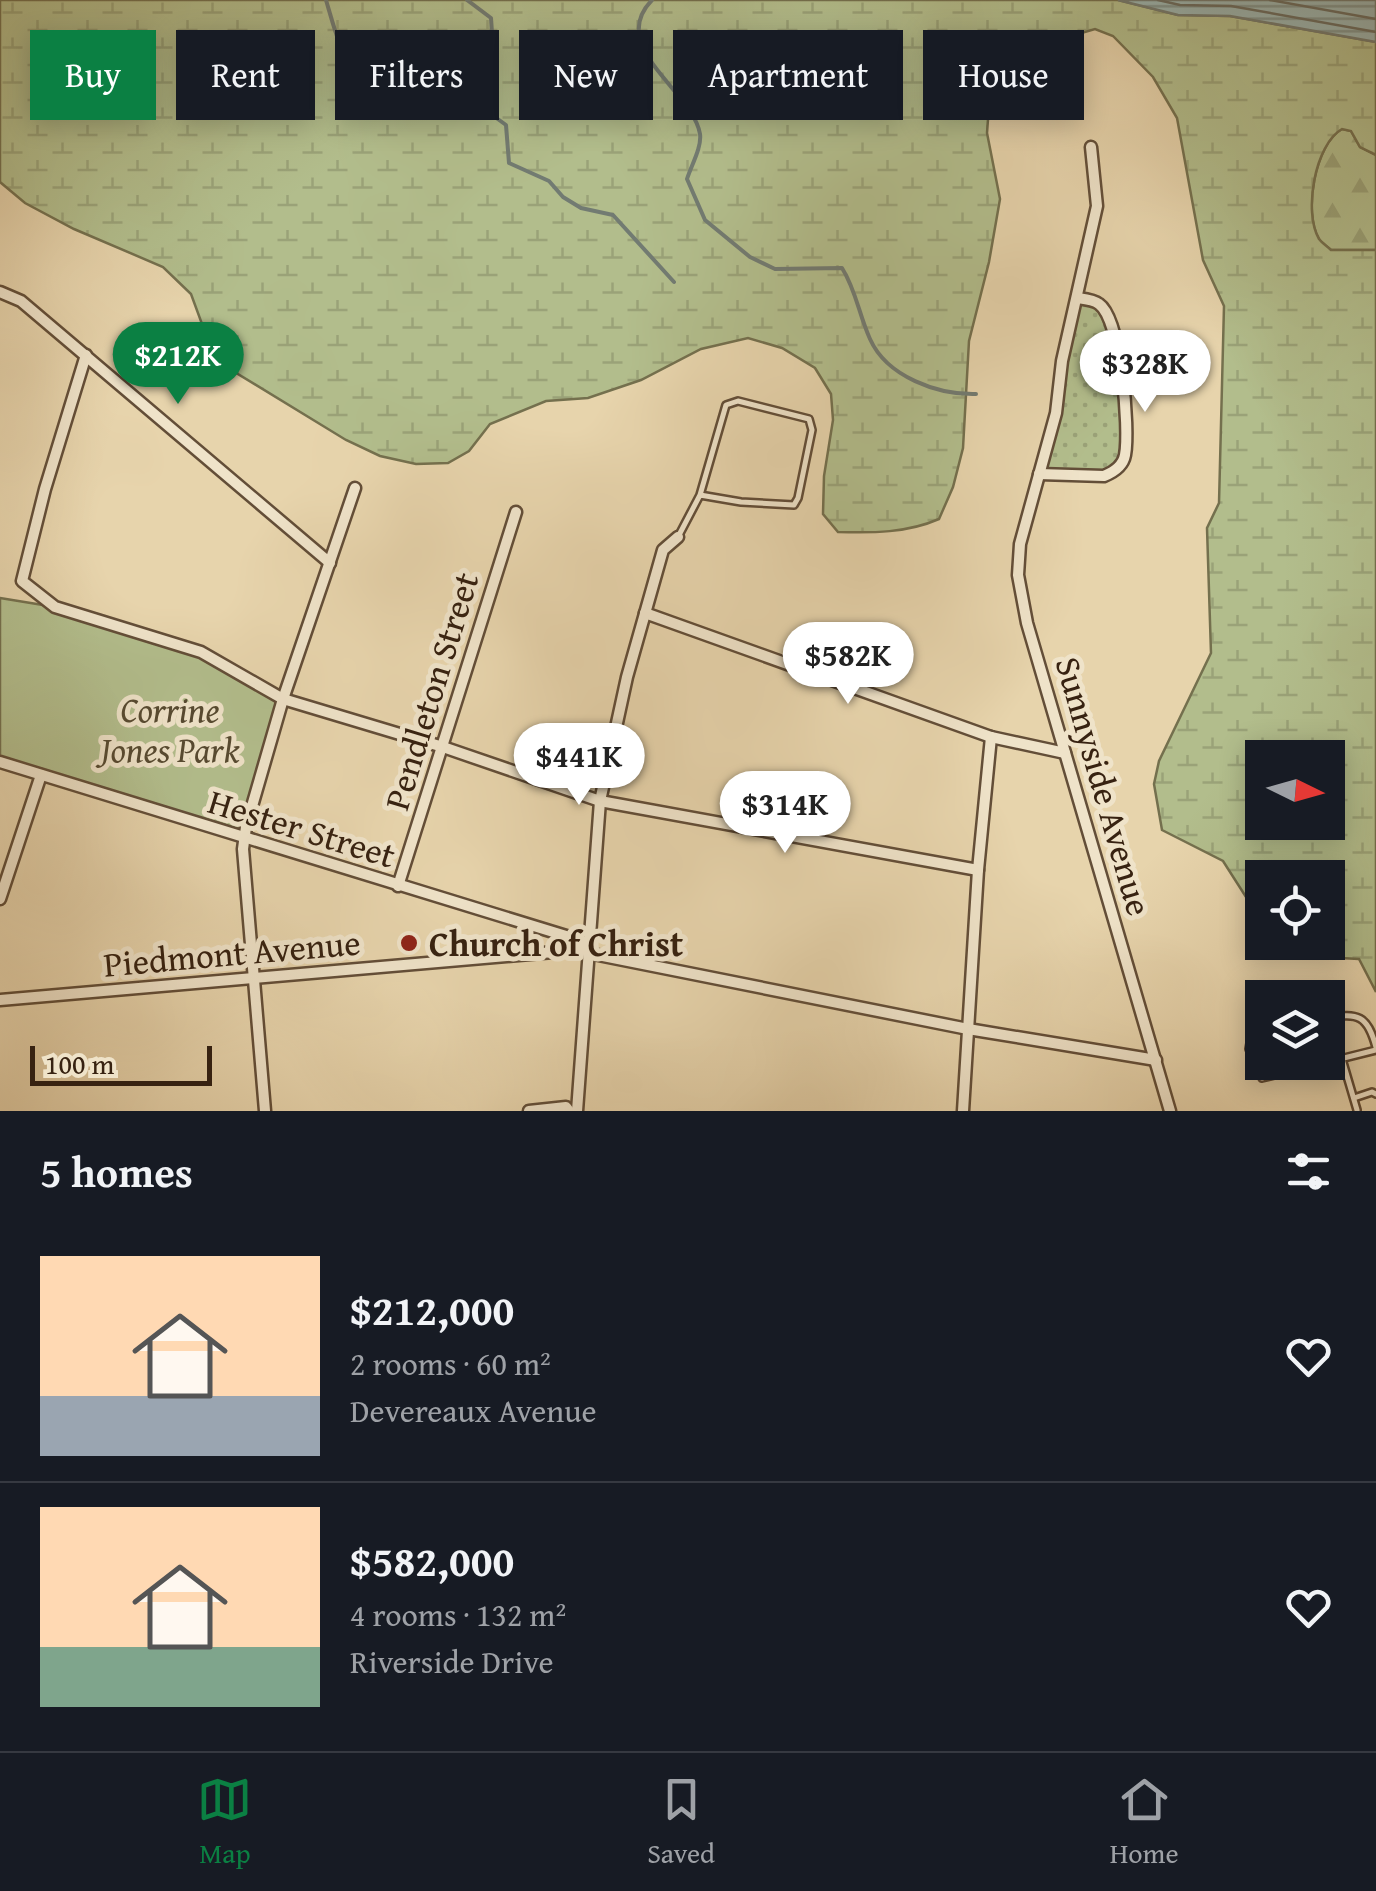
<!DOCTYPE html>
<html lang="en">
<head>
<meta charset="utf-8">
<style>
  :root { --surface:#171b24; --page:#242831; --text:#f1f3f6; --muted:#9ea1a6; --line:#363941; --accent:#0b8043 }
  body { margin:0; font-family:"Gentium Book Plus",serif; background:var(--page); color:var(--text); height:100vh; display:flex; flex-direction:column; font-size:38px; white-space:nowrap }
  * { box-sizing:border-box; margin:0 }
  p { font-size:32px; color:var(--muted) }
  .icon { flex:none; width:55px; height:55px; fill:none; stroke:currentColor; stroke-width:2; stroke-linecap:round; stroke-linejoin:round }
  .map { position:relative; height:1111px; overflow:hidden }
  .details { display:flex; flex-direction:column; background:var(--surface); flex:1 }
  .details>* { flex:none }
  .hud { position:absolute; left:30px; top:30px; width:1318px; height:90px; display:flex; gap:20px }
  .needle { width:65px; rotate:95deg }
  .buttons { position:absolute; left:1245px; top:740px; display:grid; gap:20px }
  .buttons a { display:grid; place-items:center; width:100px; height:100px; border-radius:0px; background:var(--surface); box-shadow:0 5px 25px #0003; font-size:50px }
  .scale { position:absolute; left:30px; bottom:25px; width:182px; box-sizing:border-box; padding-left:10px; border:5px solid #372211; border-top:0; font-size:28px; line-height:35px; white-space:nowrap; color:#372211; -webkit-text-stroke:8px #efe3c9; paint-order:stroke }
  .price { position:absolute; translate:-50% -85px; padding:0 22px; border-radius:35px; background:#fff; color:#222; font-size:32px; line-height:65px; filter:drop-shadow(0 2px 5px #0008) }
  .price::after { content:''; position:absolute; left:50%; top:60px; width:30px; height:22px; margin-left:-15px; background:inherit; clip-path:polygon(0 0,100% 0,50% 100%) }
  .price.selected { background:var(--accent); color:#fff }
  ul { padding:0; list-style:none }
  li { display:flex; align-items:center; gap:30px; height:250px; padding:0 40px }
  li+li { border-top:2px solid var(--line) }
  li span { display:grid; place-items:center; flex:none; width:280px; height:200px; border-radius:0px; color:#555 }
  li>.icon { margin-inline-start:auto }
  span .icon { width:120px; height:120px; fill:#fffc; stroke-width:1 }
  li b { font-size:42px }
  h2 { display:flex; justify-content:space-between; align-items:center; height:120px; padding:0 40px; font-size:42px }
  .tag { padding:0 35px; border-radius:0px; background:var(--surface); box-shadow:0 5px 25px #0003; font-size:35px; line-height:90px }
  .tag.selected { background:var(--accent); color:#fff }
  .dock { display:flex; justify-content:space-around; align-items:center; height:140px; border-top:2px solid var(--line); background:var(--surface); font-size:28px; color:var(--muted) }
  .dock a { display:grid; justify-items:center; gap:5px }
  .dock .selected { color:var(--accent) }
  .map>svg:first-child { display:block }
  .grass { fill:url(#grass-dots); stroke:#74704e; stroke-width:2.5 }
  .forest { fill:url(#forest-firs); stroke:#74704e; stroke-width:2.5 }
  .wetland { fill:url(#wetland-marsh); stroke:#74704e; stroke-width:2.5; fill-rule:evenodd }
  .park { fill:#b2bd8c; stroke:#74704e; stroke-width:2.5 }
  .water { fill:url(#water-rules); stroke:#727b72; stroke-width:2.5 }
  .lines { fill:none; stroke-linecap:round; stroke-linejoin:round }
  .shore { stroke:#686c62; stroke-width:2.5 }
  .stream { stroke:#727b72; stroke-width:4 }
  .service-casing { stroke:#634e38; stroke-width:10 }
  .minor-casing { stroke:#634e38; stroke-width:15 }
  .service { stroke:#efe3c9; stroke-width:5 }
  .minor { stroke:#efe3c9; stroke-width:10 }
  .poi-dot { fill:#8f2418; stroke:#efe3c9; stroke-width:4 }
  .labels { text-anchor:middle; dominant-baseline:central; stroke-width:10; stroke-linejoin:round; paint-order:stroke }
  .street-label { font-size:35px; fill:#372211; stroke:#efe3c9 }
  .park-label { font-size:35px; font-style:italic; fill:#564930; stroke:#efe3c9 }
  .poi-label { font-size:35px; font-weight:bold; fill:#372211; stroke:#efe3c9; text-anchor:start }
</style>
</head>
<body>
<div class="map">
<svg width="1376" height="1111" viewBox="0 0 1376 1111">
  <defs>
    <pattern id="grass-dots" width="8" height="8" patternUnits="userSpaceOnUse" patternTransform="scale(2.5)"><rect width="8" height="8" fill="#b2bd8c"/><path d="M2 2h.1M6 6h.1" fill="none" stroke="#9aa278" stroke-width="1.8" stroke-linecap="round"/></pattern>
    <pattern id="forest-firs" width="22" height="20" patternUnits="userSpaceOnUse" patternTransform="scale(2.5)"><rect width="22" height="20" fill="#b2bd8c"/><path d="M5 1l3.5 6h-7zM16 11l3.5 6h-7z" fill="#9aa278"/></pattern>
    <pattern id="wetland-marsh" width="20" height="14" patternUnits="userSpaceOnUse" patternTransform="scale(2.5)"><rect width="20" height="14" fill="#b2bd8c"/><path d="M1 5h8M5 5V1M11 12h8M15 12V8" fill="none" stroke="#9aa278"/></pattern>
    <pattern id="water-rules" width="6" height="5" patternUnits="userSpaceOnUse" patternTransform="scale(2.5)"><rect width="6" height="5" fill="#9ab6b3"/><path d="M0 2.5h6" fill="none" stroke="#7e9490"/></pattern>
  </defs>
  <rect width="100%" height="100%" fill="#e7d4ac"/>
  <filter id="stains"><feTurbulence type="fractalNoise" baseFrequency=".002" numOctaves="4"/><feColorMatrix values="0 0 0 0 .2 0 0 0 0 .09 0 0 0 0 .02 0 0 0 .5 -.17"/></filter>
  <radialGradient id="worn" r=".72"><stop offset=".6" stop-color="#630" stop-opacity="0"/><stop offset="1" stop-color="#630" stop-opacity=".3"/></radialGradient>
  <path class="grass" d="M1077,298L1103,307C1116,350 1142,434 1114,472L1039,474Z"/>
  <path class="forest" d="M1342,129L1351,131L1360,147L1376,155V250H1331C1327,246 1322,244 1319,239C1303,213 1315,144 1342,129Z"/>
  <path class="wetland" d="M0,0H1118L1178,15L1230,16L1376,42V155L1360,147L1351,131L1342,129C1315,144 1303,212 1319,239C1322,243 1327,246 1331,250H1376V992L1359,959L1301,956L1283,943L1328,942V878H1262V922L1223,861L1162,830L1154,784L1159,761L1211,653L1207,528L1219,503L1224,306L1203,260L1177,118L1153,77L1113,36L1095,29L1000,57L991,79L987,133L1000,199L989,262L969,341L963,448L953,487L939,519C907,533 873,533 838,532L823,514L824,476L833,420L831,394L815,368L782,348L748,338L701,349L641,380L588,398L546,401L490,424L469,451L448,463L416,464L380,456L346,440L233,371L206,335L191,294L163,267L74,229L25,203L0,182ZM1262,758H1328V822H1262Z"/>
  <polygon class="park" points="0,598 55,607 201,652 283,699 245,838 0,762"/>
  <polygon class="water" points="1118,0 1376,0 1376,42 1230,16 1178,15"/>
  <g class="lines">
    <g class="shore">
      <polyline points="1158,0 1180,5 1231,6 1376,32"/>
      <polyline points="1270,0 1376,19"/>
    </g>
    <g class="stream">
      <path d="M326,0C341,51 350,97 415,97C432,97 444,88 462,95"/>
      <path d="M467,0L491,18L493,48C479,69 457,88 461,115L495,117L506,125L509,163L549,181L563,197L581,208L613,215L674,282"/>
      <path d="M652,0C606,47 693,91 700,134C702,147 691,166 687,179L705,220L750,257L775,269L842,268C856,290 859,315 870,339C887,377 938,395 976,394"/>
    </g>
    <g class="service-casing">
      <g id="service">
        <polyline points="678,537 700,495 726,405 738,401 809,419 812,430 798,498 794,505 741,502 700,495"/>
        <path d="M1328,1017C1358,1014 1367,1014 1376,1047"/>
        <polyline points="1262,1034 1251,1038 1249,1049 1262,1078 1327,1062"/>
        <polyline points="1342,1059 1357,1110"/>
        <polyline points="1328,1062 1376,1050"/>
        <polyline points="1354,1098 1372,1092 1376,1094"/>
      </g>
    </g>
    <g class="minor-casing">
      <g id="minor">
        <polyline points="1091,147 1097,206 1062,361 1056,413 1020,544 1018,575 1027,623 1170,1111"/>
        <polyline points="0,292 21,301 330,563"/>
        <polyline points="86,355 45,489 22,581 55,607 201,652 283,699 443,747 600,801 978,870"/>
        <path d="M1039,474L1104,476C1114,472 1123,466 1125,455C1130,429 1121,319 1099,304C1094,300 1084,299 1077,298"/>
        <polyline points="645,613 991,737 1065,753"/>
        <polyline points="0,762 589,943"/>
        <polyline points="398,886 516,512"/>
        <polyline points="0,899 41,775"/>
        <polyline points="588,953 968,1029 1156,1060"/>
        <polyline points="0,1000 588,949"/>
        <polyline points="265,1111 243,849 246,827 283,699 355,488"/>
        <polyline points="529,1111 566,1107 569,1111"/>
        <polyline points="577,1111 600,801 627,677 663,550 678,537"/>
        <polyline points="963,1111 978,870 991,737"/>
      </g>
    </g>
    <use href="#service" class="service"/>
    <use href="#minor" class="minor"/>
  </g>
  <circle class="poi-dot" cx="409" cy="943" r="10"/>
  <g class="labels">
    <g class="street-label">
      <text transform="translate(431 691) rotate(-73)">Pendleton Street</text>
      <text transform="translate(1104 786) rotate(74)">Sunnyside Avenue</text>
      <text transform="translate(302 828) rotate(17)">Hester Street</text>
      <text transform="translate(232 953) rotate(-5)">Piedmont Avenue</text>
    </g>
    <g class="park-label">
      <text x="170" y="709">Corrine<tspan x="170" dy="40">Jones Park</tspan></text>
    </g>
    <g class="poi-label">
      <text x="429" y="943">Church of Christ</text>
    </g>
  </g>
  <rect width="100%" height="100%" filter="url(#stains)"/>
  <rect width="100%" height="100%" fill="url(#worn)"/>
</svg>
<div class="buttons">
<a><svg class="needle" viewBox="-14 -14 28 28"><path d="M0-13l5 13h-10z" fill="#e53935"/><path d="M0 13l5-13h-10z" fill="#9ea1a6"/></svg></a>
<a><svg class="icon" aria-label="locate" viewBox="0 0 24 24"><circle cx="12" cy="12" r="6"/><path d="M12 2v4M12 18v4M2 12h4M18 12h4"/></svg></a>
<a><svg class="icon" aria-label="layers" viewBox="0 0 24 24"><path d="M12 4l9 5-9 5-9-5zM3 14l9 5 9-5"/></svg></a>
</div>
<div class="scale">100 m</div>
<b class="price selected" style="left:178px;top:407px">$212K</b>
<b class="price" style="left:1145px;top:415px">$328K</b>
<b class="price" style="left:848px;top:707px">$582K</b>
<b class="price" style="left:579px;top:808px">$441K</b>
<b class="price" style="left:785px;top:856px">$314K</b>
<div class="hud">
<a class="tag selected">Buy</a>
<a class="tag">Rent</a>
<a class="tag">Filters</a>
<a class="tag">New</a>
<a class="tag">Apartment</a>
<a class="tag">House</a>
</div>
</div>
<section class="details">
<h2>5 homes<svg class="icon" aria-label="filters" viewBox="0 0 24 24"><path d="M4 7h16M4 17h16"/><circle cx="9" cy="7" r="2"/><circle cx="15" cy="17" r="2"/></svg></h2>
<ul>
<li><span style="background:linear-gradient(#ffd9b3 70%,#9aa5b1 0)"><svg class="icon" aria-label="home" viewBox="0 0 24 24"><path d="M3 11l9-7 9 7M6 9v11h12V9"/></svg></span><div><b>$212,000</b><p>2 rooms · 60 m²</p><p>Devereaux Avenue</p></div><svg class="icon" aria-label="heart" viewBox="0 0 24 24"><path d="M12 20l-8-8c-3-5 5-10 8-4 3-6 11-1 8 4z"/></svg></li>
<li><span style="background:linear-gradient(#ffd9b3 70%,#7fa58c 0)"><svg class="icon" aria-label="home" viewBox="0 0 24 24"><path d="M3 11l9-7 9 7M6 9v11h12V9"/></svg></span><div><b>$582,000</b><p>4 rooms · 132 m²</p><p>Riverside Drive</p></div><svg class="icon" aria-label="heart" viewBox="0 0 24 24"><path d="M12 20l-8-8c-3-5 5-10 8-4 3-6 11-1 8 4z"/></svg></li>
</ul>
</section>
<nav class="dock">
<a class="selected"><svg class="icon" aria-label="map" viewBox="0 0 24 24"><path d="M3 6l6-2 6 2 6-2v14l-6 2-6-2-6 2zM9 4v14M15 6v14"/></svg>Map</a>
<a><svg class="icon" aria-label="saved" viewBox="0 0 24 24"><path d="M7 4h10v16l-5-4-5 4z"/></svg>Saved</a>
<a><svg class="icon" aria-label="home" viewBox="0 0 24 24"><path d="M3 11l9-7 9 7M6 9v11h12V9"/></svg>Home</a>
</nav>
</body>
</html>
